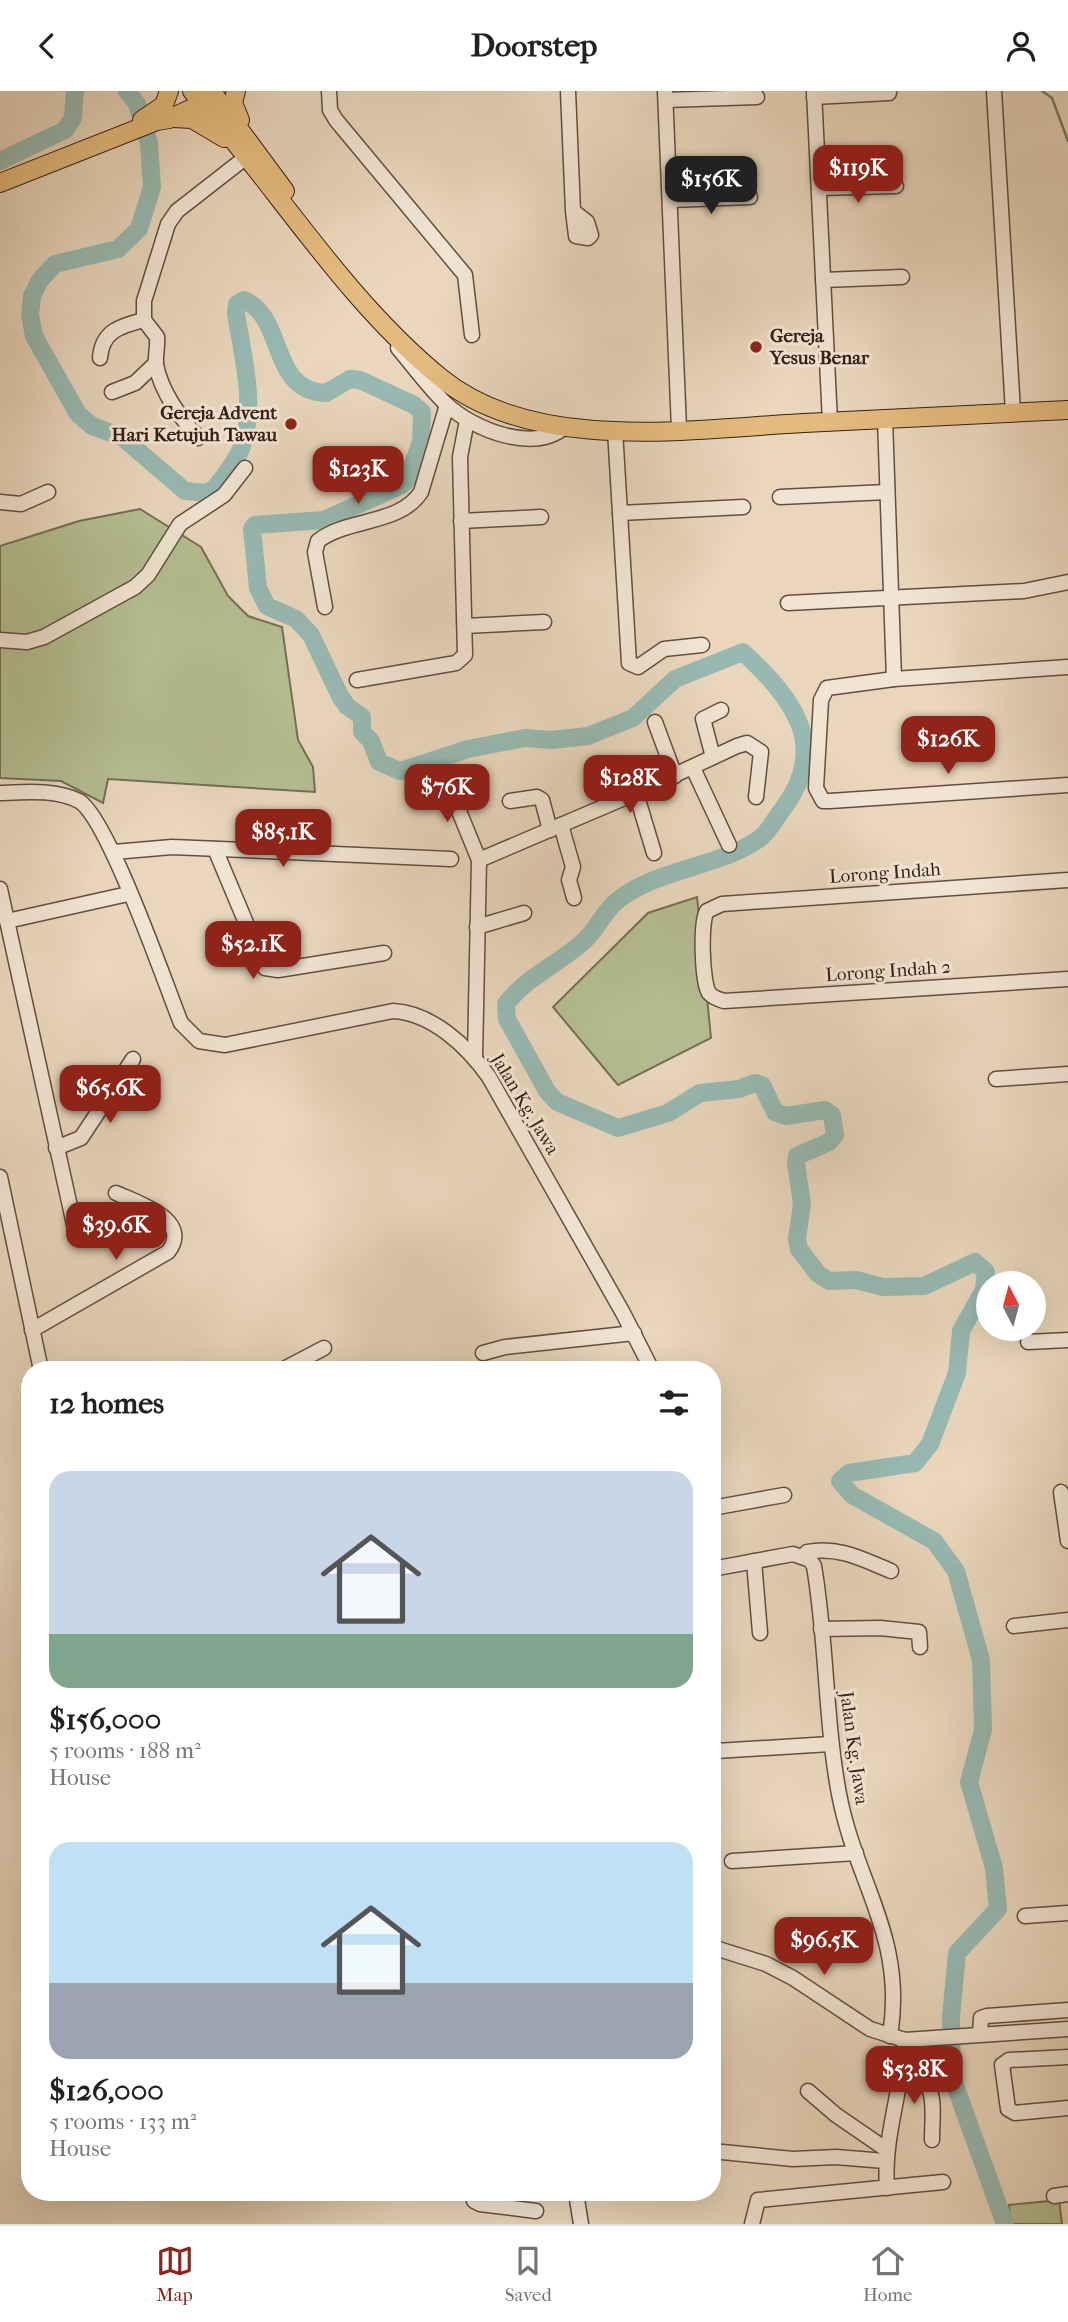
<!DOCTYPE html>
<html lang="en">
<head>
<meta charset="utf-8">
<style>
  :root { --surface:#fff; --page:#f2f2f2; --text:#202124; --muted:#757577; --line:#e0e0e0; --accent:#8f2418 }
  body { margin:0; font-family:"IM FELL French Canon",serif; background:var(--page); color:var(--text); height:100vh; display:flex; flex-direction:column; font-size:26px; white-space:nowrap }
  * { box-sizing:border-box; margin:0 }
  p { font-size:23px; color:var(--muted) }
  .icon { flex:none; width:38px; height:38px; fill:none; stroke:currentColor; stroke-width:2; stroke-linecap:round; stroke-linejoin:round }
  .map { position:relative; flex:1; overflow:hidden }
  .panel { position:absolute; left:21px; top:1270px; width:700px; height:840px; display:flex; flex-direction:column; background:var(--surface); border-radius:28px; box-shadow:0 7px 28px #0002 }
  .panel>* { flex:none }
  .needle { width:46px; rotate:354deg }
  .fabs { position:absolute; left:976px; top:1180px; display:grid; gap:14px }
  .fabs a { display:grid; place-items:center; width:70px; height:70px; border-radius:50%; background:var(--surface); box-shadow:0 7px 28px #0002; font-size:35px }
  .price { position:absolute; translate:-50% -60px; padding:0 16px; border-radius:14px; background:var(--accent); color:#fff; font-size:23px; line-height:46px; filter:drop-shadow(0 2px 4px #0008) }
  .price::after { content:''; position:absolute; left:50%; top:42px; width:21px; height:16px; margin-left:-10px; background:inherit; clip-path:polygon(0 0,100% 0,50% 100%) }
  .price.active { background:#222; color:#fff }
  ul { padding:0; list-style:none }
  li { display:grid; align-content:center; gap:14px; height:371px; padding:0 28px }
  li span { display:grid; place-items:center; height:217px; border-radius:21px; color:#555 }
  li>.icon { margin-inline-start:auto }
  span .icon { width:126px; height:126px; fill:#fffc; stroke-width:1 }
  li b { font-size:30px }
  h2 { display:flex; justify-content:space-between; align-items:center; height:84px; padding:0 28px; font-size:30px }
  header { display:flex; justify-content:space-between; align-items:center; height:91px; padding:0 28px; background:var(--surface); font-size:32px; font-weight:800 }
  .dock { display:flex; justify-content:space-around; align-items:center; height:98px; border-top:2px solid var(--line); background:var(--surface); font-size:19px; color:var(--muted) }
  .dock a { display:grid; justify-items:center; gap:4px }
  .dock .active { color:var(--accent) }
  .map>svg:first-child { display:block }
  .green { fill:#b4be92; stroke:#756f54; stroke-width:2 }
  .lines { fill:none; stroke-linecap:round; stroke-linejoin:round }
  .stream { stroke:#707c74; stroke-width:2.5 }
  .river { stroke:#97b9b2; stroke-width:18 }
  .minor-casing { stroke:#634e40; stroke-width:17 }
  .major-casing { stroke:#362016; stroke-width:20 }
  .minor { stroke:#f1e4d3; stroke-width:14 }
  .major { stroke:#e4bb7e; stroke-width:18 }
  .poi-dot { fill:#8f2418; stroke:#f1e4d3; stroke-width:2.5 }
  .labels { text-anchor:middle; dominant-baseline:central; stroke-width:6; stroke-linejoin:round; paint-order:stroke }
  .poi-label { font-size:19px; font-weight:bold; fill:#362016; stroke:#f1e4d3; text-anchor:start }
  .street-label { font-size:19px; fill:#362016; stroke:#f1e4d3 }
</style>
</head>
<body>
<header><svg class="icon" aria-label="back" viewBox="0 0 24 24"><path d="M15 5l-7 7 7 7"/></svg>Doorstep<svg class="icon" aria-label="person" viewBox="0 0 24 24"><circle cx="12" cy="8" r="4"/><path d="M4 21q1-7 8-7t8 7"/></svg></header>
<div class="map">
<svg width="1068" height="2133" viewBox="0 0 1068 2133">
  <rect width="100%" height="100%" fill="#e9d6bc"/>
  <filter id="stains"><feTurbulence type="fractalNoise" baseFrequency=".00286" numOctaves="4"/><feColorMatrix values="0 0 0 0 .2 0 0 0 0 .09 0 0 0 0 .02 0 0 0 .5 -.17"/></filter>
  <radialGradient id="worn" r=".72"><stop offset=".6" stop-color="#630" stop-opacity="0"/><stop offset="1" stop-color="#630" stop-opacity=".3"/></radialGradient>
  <g class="green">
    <polygon points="140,418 201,456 228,505 248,525 282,536 298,649 313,676 315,701 108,688 103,712 61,690 0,687 0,455 79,430"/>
    <polygon points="697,806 711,947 618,994 553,916 648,822"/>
    <polygon points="1059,2109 1062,2133 1010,2133 1009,2114"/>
  </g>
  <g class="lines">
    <polyline class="stream" points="1042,0 1052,7 1068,50"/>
    <g class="river">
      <path d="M127,0L137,13L149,52L152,96L139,138L118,158L55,173L40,189L32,205L30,224L34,245L78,323L92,335L122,346L185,400L207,402L215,397C224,385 237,370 242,355C256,313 243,266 236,223L237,213L244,209C286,227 269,300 326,302L350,288L360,289L414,314L422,321L421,351L407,389L402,394L324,429L255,434L252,438L258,497L267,515L296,528L311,544L340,605L347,615L362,626V641L371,650L379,671L400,680L468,658L525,647L551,649L588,645L633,627L675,588L743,561C793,608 831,655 782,719C775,728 768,742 759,748C717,777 659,777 618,809C604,820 597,838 584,850C559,873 527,885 506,913L507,928L547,1000L557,1011L618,1037L668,1022L700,1002L739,998L755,992L762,994L775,1021L786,1025L825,1019L832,1024L835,1044L829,1051L797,1065L796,1072L802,1113L797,1148L799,1158L818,1183L829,1190L856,1189L883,1196L924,1195L975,1171L986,1181L984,1199L961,1240L957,1282L930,1353L915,1372L849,1382L840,1390L852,1404L934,1450L956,1480L981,1569L983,1639L969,1691L994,1777L998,1818L957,1862L951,1926L952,1986L1005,2133"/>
      <polyline points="0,70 65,39 73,27 75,0"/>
    </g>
    <g class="minor-casing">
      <g id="minor">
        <polyline points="329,0 330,19 336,29 465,184 472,244"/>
        <polyline points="568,0 573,120 576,145 588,147 591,144 587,131 573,120"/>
        <polyline points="665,0 679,338"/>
        <polyline points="814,0 830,331"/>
        <polyline points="994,0 1013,321"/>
        <polyline points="814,6 889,2"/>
        <polyline points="666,9 757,6"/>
        <polyline points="819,97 896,95"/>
        <polyline points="670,109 750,106"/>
        <polyline points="823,189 902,186"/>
        <path d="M398,257C414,276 429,297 447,314C475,339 534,363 566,335"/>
        <path d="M100,267C102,240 120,235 144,229"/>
        <polyline points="112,301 135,292 156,272"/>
        <polyline points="885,328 894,588"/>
        <polyline points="615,339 629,572 638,576 664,558 702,554"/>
        <path d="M198,347C180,325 162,303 156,274C155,265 158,255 157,246L144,229V210L168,133L177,120L245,67"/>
        <polyline points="780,406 887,401"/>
        <polyline points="0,411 21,413 48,401"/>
        <polyline points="620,422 743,416"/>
        <polyline points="461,430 541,426"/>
        <polyline points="788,512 1024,500 1068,491"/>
        <path d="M325,516L315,461L318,450C347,427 400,434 421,401L447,314"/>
        <polyline points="465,535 544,531"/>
        <polyline points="0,549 27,551 44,546 135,496 148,484 180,433 224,404 245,377"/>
        <polyline points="1068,576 894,588 827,597 821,609 816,697 823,710 830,710 1068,694"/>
        <polyline points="357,589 456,572 465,564 460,366 467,329"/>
        <polyline points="655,631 675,685"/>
        <polyline points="713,666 703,628 721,619"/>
        <polyline points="693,677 729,754"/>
        <polyline points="423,695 435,703 452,703 479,769 475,966"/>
        <path d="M0,702C25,701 56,698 79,710C108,727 165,892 181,932L199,950L225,954L393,920C432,922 467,955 489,986L623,1222L652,1279"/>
        <polyline points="636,702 654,762"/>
        <polyline points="510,710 537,706 542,709 550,739"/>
        <polyline points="561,734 573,776 569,789 574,807"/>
        <polyline points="215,758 265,877 278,879 384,862"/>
        <polyline points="114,761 172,756 451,768"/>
        <polyline points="479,769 636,702 737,655 747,652 761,661 756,706"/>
        <path d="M1068,789L722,813L707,820C700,831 702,891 709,902C713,907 718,908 724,910L1068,888"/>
        <polyline points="0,798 75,1138"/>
        <polyline points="7,830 128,803"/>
        <polyline points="477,836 524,822"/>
        <polyline points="996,988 1068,983"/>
        <polyline points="56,1057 81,1047 133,968"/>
        <polyline points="0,1086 41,1279"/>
        <path d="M32,1239L168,1161C193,1129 138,1112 116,1102"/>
        <polyline points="1028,1251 1068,1249"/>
        <polyline points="483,1262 505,1256 634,1242"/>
        <polyline points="282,1279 324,1257"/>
        <polyline points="1061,1401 1068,1450"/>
        <polyline points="712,1417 784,1404"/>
        <path d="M804,1465L807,1461C839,1455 862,1468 891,1480"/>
        <polyline points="754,1470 760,1542"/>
        <path d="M712,1478L793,1463L810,1469L814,1475C827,1551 825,1628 839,1703C856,1793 906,1846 890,1945"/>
        <polyline points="1014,1535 1068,1529"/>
        <polyline points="821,1538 880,1537 919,1541 920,1556"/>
        <polyline points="716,1660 830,1653"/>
        <polyline points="732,1770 856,1762"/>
        <polyline points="1025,1825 1068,1822"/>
        <polyline points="712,1856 766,1873 793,1887 870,1938 905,1949 1068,1938"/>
        <polyline points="980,1943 981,1927 987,1925 1068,1919"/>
        <polyline points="1068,1966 1009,1969 1002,1974 1008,2018 1015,2022 1068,2017"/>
        <path d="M903,1975C940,1991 932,2015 932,2049"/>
        <polyline points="808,2000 836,2024 887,2059"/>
        <polyline points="712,2060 793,2068 836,2066 885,2070"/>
        <path d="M887,2097C883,2047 902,1999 905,1949"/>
        <polyline points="472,2102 474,2110 480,2113 536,2120"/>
        <polyline points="576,2102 581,2133"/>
        <polyline points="1054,2105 1068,2103"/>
        <polyline points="752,2133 758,2109 943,2091"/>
      </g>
    </g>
    <g class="major-casing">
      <g id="major">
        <path d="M192,0C275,93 343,207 441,287C534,363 693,338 804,332C892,328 980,323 1068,319"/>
        <polyline points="211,0 285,100"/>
        <polyline points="236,0 233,12 240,29"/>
        <polyline points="173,27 192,28 224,47"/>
        <polyline points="142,29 164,14 169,0"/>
        <polyline points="0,92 157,30 169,28 216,6"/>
      </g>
    </g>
    <use href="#minor" class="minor"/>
    <use href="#major" class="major"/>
  </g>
  <g class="poi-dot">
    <circle cx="756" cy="256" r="7"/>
    <circle cx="291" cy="333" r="7"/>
  </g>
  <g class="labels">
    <g class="poi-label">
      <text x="770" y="245">Gereja<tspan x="770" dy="22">Yesus Benar</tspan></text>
      <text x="277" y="322" text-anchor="end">Gereja Advent<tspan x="277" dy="22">Hari Ketujuh Tawau</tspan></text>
    </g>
    <g class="street-label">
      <text transform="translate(885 782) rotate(-4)">Lorong Indah</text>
      <text transform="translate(888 880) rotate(-4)">Lorong Indah 2</text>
      <text transform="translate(525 1013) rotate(59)">Jalan Kg. Jawa</text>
      <text transform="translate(854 1657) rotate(82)">Jalan Kg. Jawa</text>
    </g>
  </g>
  <rect width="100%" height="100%" filter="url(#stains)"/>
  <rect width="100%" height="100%" fill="url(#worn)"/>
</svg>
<div class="fabs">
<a><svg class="needle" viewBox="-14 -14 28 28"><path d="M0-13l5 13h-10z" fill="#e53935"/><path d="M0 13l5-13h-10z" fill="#757577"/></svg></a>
</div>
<b class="price" style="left:858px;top:114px">$119K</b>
<b class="price active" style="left:711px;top:125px">$156K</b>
<b class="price" style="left:358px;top:415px">$123K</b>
<b class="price" style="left:948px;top:685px">$126K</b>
<b class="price" style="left:630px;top:724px">$128K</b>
<b class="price" style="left:447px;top:733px">$76K</b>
<b class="price" style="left:283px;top:778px">$85.1K</b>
<b class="price" style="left:253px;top:890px">$52.1K</b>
<b class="price" style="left:110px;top:1034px">$65.6K</b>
<b class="price" style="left:116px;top:1171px">$39.6K</b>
<b class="price" style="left:824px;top:1886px">$96.5K</b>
<b class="price" style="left:914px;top:2015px">$53.8K</b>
<section class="panel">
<h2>12 homes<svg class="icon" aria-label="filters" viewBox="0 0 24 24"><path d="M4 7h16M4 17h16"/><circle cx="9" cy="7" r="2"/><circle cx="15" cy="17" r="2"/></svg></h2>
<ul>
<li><span style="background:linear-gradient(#c9d6e8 75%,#7fa58c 0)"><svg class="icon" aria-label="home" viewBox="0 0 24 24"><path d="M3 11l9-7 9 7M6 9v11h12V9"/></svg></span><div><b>$156,000</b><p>5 rooms · 188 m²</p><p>House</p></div></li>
<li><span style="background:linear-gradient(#bfe0f5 65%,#9aa5b1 0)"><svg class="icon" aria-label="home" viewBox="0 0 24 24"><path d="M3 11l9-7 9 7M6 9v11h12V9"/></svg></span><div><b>$126,000</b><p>5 rooms · 133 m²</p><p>House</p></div></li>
</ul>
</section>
</div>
<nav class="dock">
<a class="active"><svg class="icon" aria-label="map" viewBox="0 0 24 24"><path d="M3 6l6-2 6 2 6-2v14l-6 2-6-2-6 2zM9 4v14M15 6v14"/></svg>Map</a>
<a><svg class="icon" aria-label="saved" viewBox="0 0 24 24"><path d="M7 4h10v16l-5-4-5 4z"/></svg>Saved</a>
<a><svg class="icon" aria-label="home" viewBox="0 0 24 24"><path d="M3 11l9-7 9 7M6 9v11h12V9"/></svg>Home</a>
</nav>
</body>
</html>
